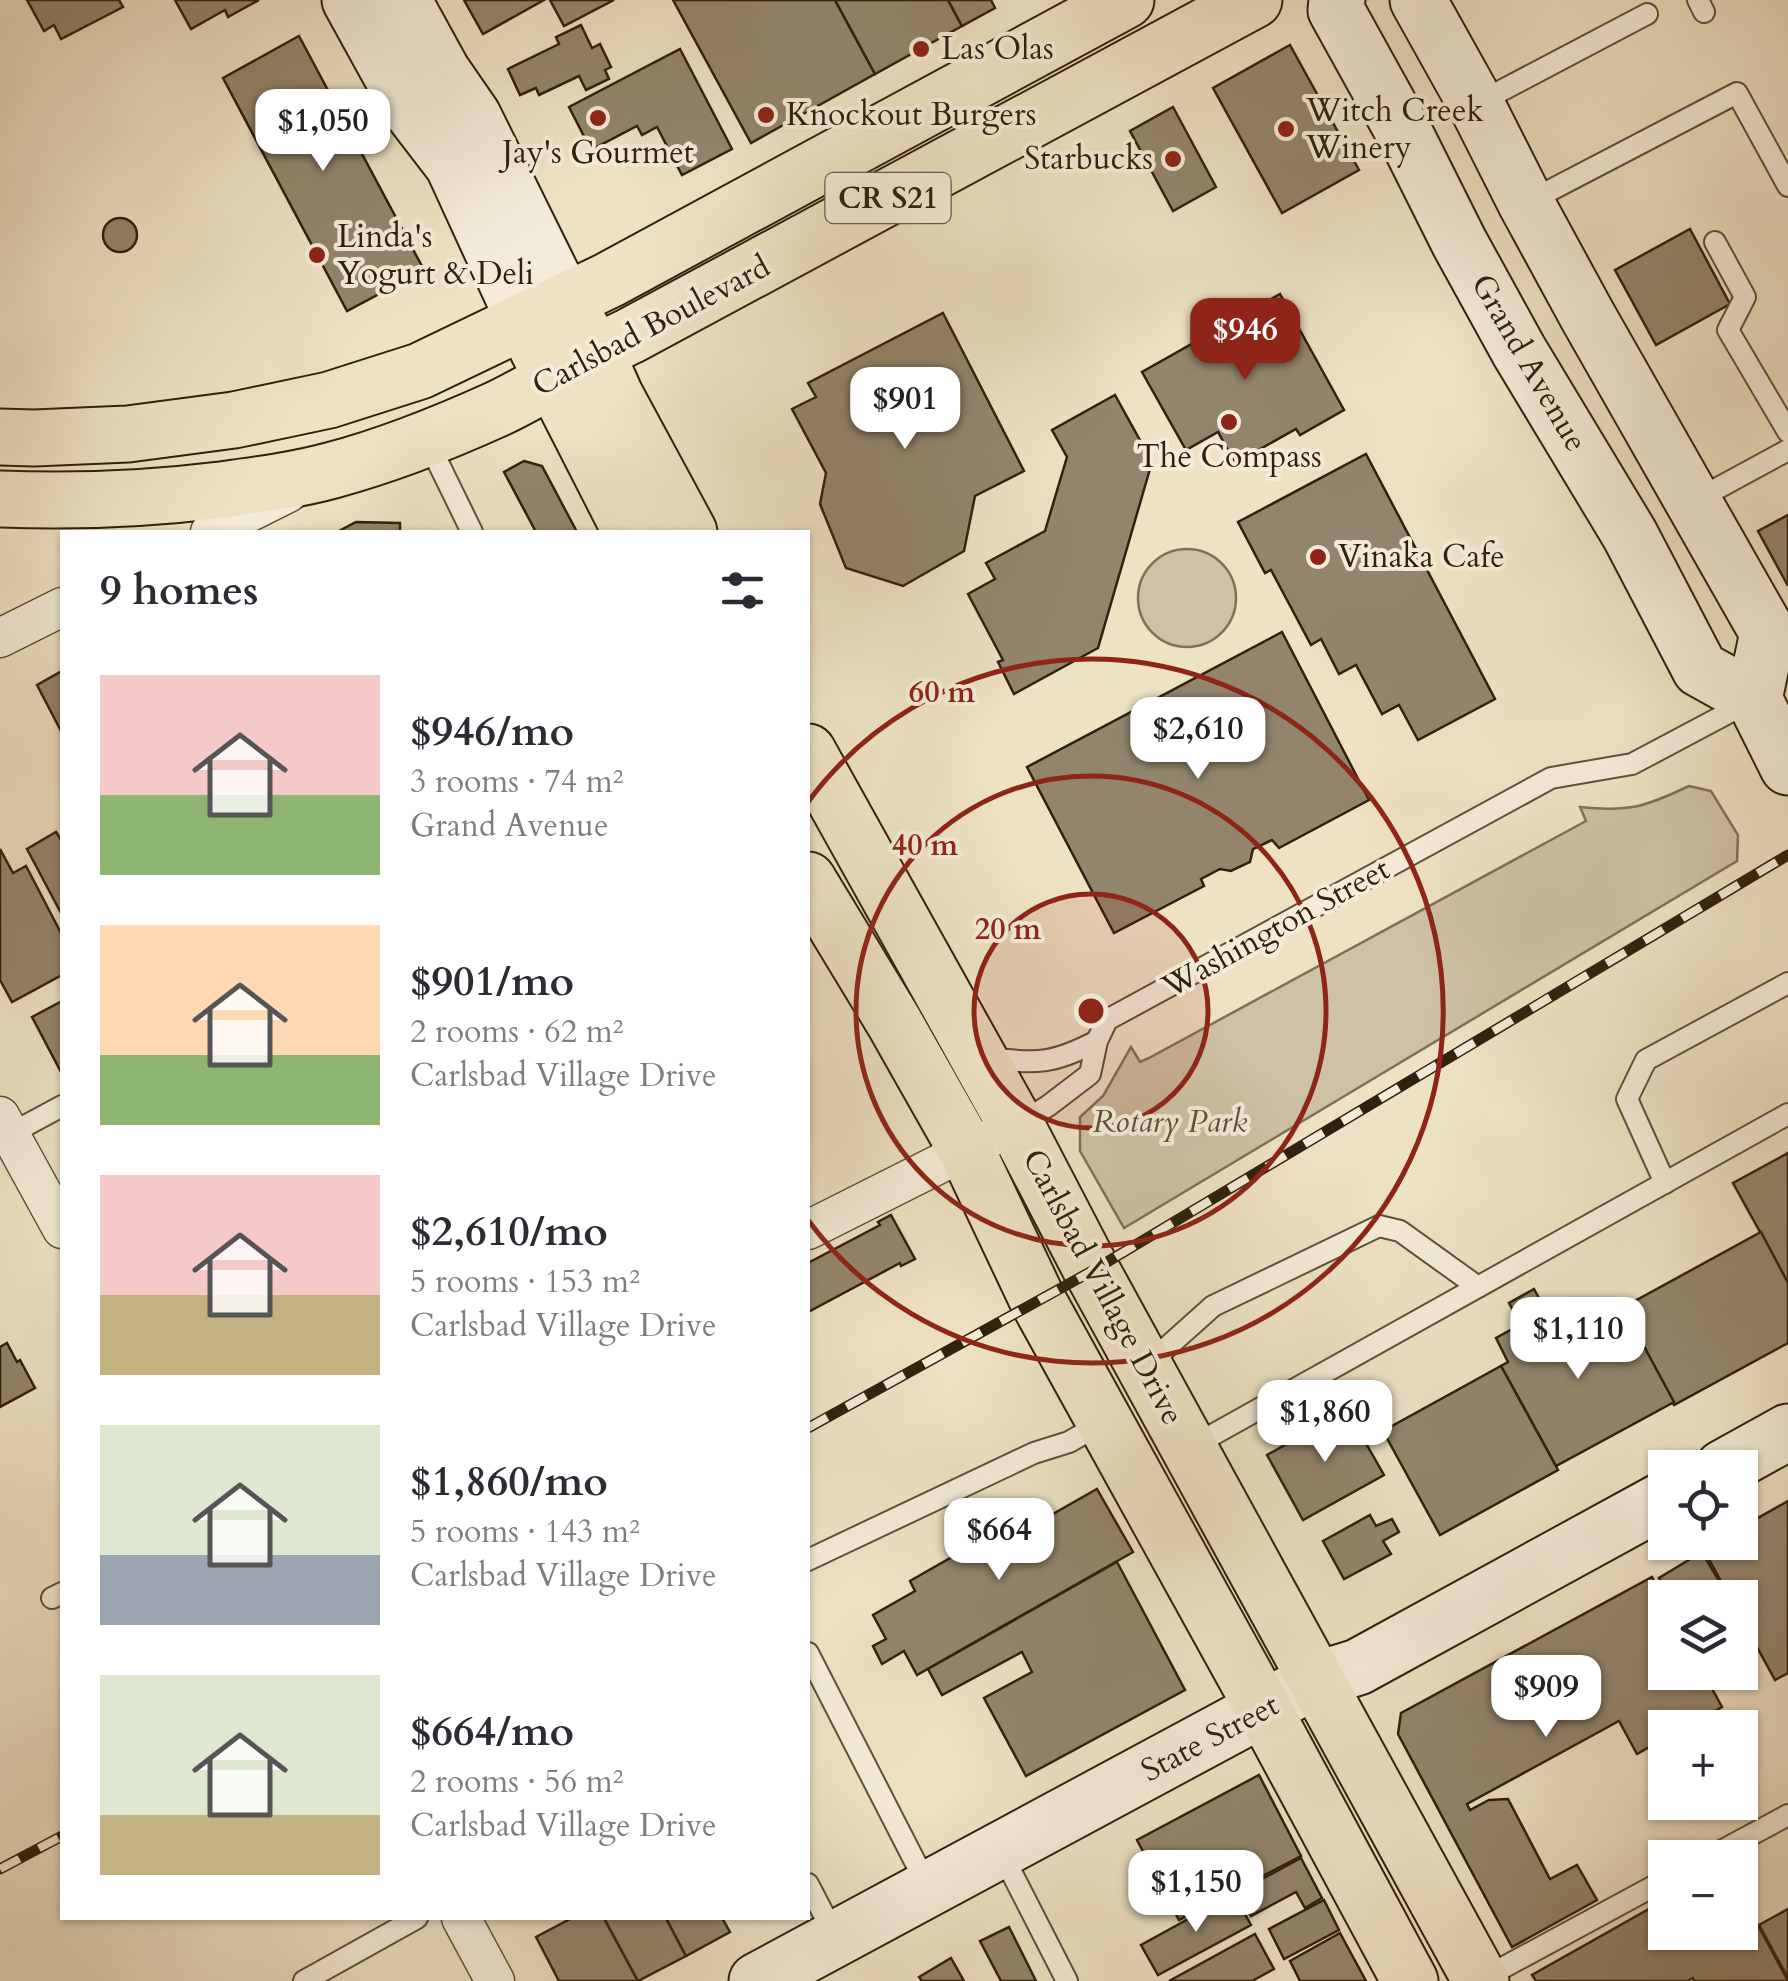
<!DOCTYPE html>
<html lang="en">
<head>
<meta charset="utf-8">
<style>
  :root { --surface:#fff; --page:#f2f2f3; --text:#2b2b33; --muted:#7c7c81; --accent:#8f2418 }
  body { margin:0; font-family:Cardo,serif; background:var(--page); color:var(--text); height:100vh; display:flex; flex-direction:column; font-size:38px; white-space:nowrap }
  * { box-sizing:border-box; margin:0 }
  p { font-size:32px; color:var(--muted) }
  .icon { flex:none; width:55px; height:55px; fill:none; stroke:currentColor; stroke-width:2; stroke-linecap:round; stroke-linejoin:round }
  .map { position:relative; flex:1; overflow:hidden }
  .sheet { position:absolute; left:60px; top:530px; width:750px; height:1390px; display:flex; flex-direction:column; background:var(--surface); border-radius:0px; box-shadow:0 2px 8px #0004 }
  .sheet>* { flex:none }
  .buttons { position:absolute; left:1648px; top:1450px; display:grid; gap:20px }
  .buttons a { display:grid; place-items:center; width:110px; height:110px; border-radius:0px; background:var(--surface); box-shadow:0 2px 8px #0004; font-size:50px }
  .price { position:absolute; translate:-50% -85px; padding:0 22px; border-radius:20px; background:#fff; color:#222; font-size:32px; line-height:65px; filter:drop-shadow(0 2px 5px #0008) }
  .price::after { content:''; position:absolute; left:50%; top:60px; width:30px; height:22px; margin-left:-15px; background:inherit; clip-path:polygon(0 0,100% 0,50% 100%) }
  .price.on { background:var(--accent); color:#fff }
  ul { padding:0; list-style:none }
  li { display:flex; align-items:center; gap:30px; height:250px; padding:0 40px }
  li span { display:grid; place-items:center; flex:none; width:280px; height:200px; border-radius:0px; color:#555 }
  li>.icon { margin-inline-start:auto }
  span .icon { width:120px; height:120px; fill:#fffc; stroke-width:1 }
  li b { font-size:42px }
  h2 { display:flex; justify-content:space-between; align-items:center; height:120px; padding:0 40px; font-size:42px }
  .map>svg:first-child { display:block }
  .green { fill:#cec1a6; stroke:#7f705a; stroke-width:2.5 }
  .building { fill:#93856d; stroke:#30200d; stroke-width:2.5 }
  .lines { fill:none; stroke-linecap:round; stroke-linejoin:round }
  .lane-casing { stroke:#60503b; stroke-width:24 }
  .street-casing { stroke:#60503b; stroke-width:41 }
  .secondary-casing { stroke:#30200d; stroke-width:59 }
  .primary-casing { stroke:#30200d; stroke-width:59 }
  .lane { stroke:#f4ecd9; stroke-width:20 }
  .street { stroke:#f4ecd9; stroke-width:38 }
  .secondary { stroke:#f4ecd9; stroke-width:55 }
  .primary { stroke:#eee2c5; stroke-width:55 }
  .rail-casing { stroke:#30200d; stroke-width:11 }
  .rail { stroke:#f4ecd9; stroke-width:8; stroke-dasharray:22; stroke-linecap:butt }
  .ring { fill:none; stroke:#8f2418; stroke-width:5 }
  .poi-dot { fill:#8f2418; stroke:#f4ecd9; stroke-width:4 }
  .labels { text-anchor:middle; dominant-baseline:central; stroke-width:8; stroke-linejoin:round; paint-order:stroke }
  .shield { fill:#f4ecd9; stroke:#6b5d4a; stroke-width:2.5 }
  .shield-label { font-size:30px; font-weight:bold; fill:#30200d }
  .poi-label { font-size:32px; fill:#30200d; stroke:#f4ecd9; text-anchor:start }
  .street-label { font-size:32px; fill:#30200d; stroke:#f4ecd9 }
  .park-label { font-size:32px; font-style:italic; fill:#5f503b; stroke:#f4ecd9 }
  .centre { fill:#8f2418; stroke:#f4ecd9; stroke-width:5 }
  .ring-label { font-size:30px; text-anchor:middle; font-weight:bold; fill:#8f2418; stroke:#f4ecd9; stroke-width:8; stroke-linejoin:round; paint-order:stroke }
</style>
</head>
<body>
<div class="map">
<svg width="1788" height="1981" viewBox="0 0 1788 1981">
  <rect width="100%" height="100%" fill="#eee2c5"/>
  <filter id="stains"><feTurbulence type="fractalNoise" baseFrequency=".002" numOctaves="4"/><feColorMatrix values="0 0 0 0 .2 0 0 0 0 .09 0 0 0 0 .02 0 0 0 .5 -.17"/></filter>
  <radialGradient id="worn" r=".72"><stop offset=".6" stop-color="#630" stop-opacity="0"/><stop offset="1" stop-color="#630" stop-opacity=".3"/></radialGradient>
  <g class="green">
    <circle cx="1187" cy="598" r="49"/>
    <path d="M1689,786L1711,791L1738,835L1737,861L1124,1228L1080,1151V1117L1103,1096L1131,1047L1140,1062L1149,1058L1586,821L1580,807C1630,812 1645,807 1689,786Z"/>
  </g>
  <g class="building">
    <polygon points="27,0 119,0 123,7 61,39 54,25 44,31"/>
    <polygon points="175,0 259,0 228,17 225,10 191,29"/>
    <polygon points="464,0 544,0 483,34"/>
    <polygon points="550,0 614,0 564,26"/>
    <polygon points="673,0 835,0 875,74 751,143"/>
    <polygon points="835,0 948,0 962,26 875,74"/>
    <polygon points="948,0 991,0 995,8 962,26"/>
    <polygon points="581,25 592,48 600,44 611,67 605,70 609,79 586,90 579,76 539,95 536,88 520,95 508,69 559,44 556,37"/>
    <polygon points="299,36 424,270 347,311 223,78"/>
    <polygon points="1290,45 1359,170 1282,213 1213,88"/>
    <polygon points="680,49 732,149 682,175 657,127 642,135 637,126 591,150 569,107"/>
    <polygon points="1173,107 1216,187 1173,211 1130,131"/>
    <circle cx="120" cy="235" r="17"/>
    <polygon points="1690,229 1730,304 1656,345 1615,270"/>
    <polygon points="1280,294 1344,410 1300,435 1296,429 1235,463 1218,432 1186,450 1142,372"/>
    <polygon points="943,313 1024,471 975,496 964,551 903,586 846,568 820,504 826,473 792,409 816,397 808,383"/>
    <polygon points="1115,395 1152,462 1098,648 1014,694 998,662 1003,660 968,594 995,579 986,563 1045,531 1067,457 1052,430"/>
    <polygon points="1366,454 1495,699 1418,740 1399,705 1382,714 1356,665 1339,674 1321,639 1311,645 1271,570 1265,573 1238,522"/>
    <polygon points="524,461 542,466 577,532 536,532 504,472"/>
    <polygon points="1788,515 1788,586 1758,531"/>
    <polygon points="356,522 400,523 400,532 337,532"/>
    <polygon points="1282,632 1369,800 1279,848 1272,840 1253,849 1250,862 1231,871 1220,869 1201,879 1204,886 1114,933 1027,767"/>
    <polygon points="62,671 62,733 37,685"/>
    <polygon points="56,832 60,838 62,836 62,915 27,849"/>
    <polygon points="0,849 13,873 26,866 62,935 62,975 12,1002 0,980"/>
    <polygon points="62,1001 62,1074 32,1017"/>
    <polygon points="1788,1153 1788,1283 1733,1183"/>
    <polygon points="891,1215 915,1259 901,1266 900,1263 810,1311 808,1306 808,1263 880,1225 878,1222"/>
    <polygon points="1761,1232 1788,1283 1788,1343 1674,1405 1622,1308"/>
    <polygon points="1534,1289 1572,1359 1633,1326 1674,1402 1556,1466 1501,1366 1508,1362 1496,1338 1521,1324 1509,1303"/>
    <polygon points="7,1343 17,1362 20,1360 35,1388 0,1407 0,1347"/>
    <polygon points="1501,1366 1558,1470 1440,1535 1383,1431"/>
    <polygon points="1347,1410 1384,1475 1303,1520 1267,1455"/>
    <polygon points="1097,1489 1133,1552 917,1675 904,1651 882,1664 873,1646 886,1639 873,1615 915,1591 910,1581 980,1541 986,1552"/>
    <polygon points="1788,1501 1788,1673 1775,1680 1740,1616 1740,1598 1730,1598 1703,1548 1713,1542 1740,1542 1740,1528"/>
    <polygon points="1370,1515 1376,1526 1392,1519 1399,1532 1383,1541 1391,1554 1344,1579 1323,1541"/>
    <polygon points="1702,1552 1729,1598 1670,1598 1659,1578"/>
    <polygon points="1117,1562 1185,1690 1026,1776 984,1698 1032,1672 1022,1652 942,1695 928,1669"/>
    <polygon points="1652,1577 1665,1601 1665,1672 1703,1672 1722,1707 1685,1728 1665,1728 1665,1738 1637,1754 1619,1721 1467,1804 1470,1810 1489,1800 1508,1799 1550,1879 1577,1865 1597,1900 1512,1947 1398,1734 1401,1713"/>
    <polygon points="1259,1775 1301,1856 1179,1920 1137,1840"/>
    <polygon points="1301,1858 1322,1898 1305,1908 1296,1892 1251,1916 1238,1892"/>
    <polygon points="1740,1892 1788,1981 1694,1981 1693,1978 1687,1981 1536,1981 1532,1975 1665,1900 1665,1932 1740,1932"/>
    <polygon points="1234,1894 1251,1925 1158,1975 1141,1945"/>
    <polygon points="1324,1900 1339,1930 1284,1959 1269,1929"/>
    <polygon points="1788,1909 1788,1978 1759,1925"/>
    <polygon points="572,1918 604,1918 638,1981 559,1981 536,1937"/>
    <polygon points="604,1918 666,1918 686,1956 638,1981"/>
    <polygon points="666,1918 722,1918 730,1932 686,1956"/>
    <polygon points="1009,1927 1036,1981 1001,1981 980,1941"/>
    <polygon points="1340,1933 1366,1981 1300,1981 1290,1961"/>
    <polygon points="1255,1934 1274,1969 1252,1981 1169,1981"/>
    <polygon points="951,1958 964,1981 922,1981 919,1977"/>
  </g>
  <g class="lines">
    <g class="lane-casing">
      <g id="lane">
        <polyline points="1698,0 1704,12"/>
        <polyline points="1476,104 1647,14"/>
        <polyline points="1526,203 1737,93 1788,186"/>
        <polyline points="1715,242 1745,297 1728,330 1788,432"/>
        <polyline points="427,440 472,532"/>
        <polyline points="1694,501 1788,450"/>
        <path d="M988,1058C1037,1064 1053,1064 1097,1041"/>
        <polyline points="1020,1123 1048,1106 1090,1074 1097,1041 1107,1020 1551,778 1632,764 1747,703"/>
        <polyline points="10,1134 62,1106"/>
        <polyline points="1665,1183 1627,1099 1646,1060 1788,983"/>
        <polyline points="1146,1366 1213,1306 1379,1226 1400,1231 1478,1287"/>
        <polyline points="1191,1447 1788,1114"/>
        <polyline points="808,1560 1034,1453 1069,1442 1104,1422"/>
        <polyline points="52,1598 62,1593"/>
        <polyline points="808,1653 928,1887"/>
        <polyline points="1002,1854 1067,1981"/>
        <polyline points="1708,1858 1788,1815"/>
        <polyline points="808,1884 835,1936"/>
        <polyline points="1482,1979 1665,1880"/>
        <polyline points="304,1981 417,1918"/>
      </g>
    </g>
    <g class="street-casing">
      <g id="street">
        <polyline points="210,532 288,493"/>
        <polyline points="0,638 62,607"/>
        <polyline points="0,1116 62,1229"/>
        <polyline points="808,1230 987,1140"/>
        <polyline points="461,1918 495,1981"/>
      </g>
    </g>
    <g class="secondary-casing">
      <g id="secondary">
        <polyline points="350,0 410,109 453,165 525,322"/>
        <polyline points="403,0 442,71 473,116 565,302"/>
        <polyline points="1337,0 1336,10 1408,140 1459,242 1519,351 1630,535 1700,669 1754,699 1788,767"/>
        <polyline points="1418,0 1476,104 1526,203 1587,315 1768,633 1754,699"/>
        <polyline points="1723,1468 1788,1432"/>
        <polyline points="757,1981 1316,1680 1358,1667 1665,1499"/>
      </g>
    </g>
    <g class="primary-casing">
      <g id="primary">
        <polyline points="577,321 596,352 615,395 689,532"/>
        <polyline points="537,348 631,532"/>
        <polyline points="0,437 34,438 128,434 234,420 329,400 420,371 609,280 1126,0"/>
        <path d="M0,499C74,502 147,499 220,490C258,485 297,480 333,470C389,455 444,433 497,409C543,388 584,357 630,336L1254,0"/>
        <polyline points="808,752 1016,1125 1092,1271 1481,1981"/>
        <polyline points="808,880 894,1022 967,1151 1038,1301 1264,1710 1410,1981"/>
      </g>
    </g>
    <use href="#lane" class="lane"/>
    <use href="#street" class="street"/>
    <use href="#secondary" class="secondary"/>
    <use href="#primary" class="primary"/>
    <g class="rail-casing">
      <g id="rail">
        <polyline points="808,1428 1092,1271 1788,855"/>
        <polyline points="0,1869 62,1836"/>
      </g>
    </g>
    <use href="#rail" class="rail"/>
  </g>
  <circle cx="1091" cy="1011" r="117" fill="#8f2418" fill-opacity=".12"/>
  <g class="ring">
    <circle cx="1091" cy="1011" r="117"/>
    <circle cx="1091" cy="1011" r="235"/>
    <path d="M808 802A352 352 0 1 1 808 1220"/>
  </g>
  <g class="poi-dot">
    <circle cx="921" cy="49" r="10"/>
    <circle cx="766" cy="115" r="10"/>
    <circle cx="598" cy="118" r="10"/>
    <circle cx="1286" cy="129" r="10"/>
    <circle cx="1173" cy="159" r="10"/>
    <circle cx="317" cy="255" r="10"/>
    <circle cx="1229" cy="422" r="10"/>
    <circle cx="1318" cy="557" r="10"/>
  </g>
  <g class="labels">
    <rect class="shield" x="825.5" y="173" width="125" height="50" rx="8"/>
    <g class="shield-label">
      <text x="888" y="198">CR S21</text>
    </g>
    <g class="poi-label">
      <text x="941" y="49">Las Olas</text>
      <text x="1306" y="111">Witch Creek<tspan x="1306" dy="37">Winery</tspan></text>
      <text x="786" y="115">Knockout Burgers</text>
      <text x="598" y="153" text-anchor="middle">Jay's Gourmet</text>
      <text x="1153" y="159" text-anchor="end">Starbucks</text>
      <text x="337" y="237">Linda's<tspan x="337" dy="37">Yogurt &amp; Deli</tspan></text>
      <text x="1229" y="457" text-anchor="middle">The Compass</text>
      <text x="1338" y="557">Vinaka Cafe</text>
    </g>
    <g class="street-label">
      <text transform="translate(651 326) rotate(-28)">Carlsbad Boulevard</text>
      <text transform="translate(1529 363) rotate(60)">Grand Avenue</text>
      <text transform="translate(1276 928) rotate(-29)">Washington Street</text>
      <text transform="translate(1103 1287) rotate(62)">Carlsbad Village Drive</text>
      <text transform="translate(1210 1738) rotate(-28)">State Street</text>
    </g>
    <g class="park-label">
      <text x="1170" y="1122">Rotary Park</text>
    </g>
  </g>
  <circle cx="1091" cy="1011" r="15" class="centre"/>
  <g class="ring-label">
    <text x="942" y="702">60 m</text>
    <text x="925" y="855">40 m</text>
    <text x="1008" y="939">20 m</text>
  </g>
  <rect width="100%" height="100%" filter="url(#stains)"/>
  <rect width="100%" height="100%" fill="url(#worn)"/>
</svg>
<div class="buttons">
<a><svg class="icon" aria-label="locate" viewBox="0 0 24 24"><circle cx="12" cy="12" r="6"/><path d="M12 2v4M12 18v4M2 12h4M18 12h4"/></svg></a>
<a><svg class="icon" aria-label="layers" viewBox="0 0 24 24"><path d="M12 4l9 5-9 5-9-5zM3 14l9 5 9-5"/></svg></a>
<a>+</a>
<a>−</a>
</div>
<b class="price" style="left:323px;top:174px">$1,050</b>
<b class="price on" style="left:1245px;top:383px">$946</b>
<b class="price" style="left:905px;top:452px">$901</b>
<b class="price" style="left:1198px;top:782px">$2,610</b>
<b class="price" style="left:1578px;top:1382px">$1,110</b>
<b class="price" style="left:1325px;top:1465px">$1,860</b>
<b class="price" style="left:999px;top:1583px">$664</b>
<b class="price" style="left:1546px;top:1740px">$909</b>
<b class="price" style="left:1196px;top:1935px">$1,150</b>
<section class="sheet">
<h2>9 homes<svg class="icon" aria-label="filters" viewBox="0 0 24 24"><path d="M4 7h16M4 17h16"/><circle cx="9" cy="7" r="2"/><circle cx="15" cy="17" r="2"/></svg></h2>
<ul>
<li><span style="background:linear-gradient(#f6c9c9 60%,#8fb573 0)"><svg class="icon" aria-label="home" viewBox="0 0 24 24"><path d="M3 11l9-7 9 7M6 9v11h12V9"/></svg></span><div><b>$946/mo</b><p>3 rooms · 74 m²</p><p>Grand Avenue</p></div></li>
<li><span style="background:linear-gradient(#ffd9b3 65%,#8fb573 0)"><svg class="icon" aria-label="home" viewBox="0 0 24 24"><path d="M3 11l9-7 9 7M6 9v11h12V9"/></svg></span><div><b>$901/mo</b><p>2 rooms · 62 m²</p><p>Carlsbad Village Drive</p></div></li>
<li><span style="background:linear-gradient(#f6c9c9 60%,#c2b280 0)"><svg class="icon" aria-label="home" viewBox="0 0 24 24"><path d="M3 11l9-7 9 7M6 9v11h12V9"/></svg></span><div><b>$2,610/mo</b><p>5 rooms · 153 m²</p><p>Carlsbad Village Drive</p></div></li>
<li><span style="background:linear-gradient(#dfe7d0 65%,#9aa5b1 0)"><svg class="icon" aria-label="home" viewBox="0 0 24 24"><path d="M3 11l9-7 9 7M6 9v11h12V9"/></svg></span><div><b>$1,860/mo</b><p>5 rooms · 143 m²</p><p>Carlsbad Village Drive</p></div></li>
<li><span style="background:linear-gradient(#dfe7d0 70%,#c2b280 0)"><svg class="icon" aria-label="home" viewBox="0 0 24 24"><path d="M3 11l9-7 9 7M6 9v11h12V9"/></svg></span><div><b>$664/mo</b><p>2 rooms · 56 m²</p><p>Carlsbad Village Drive</p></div></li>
</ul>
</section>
</div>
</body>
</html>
